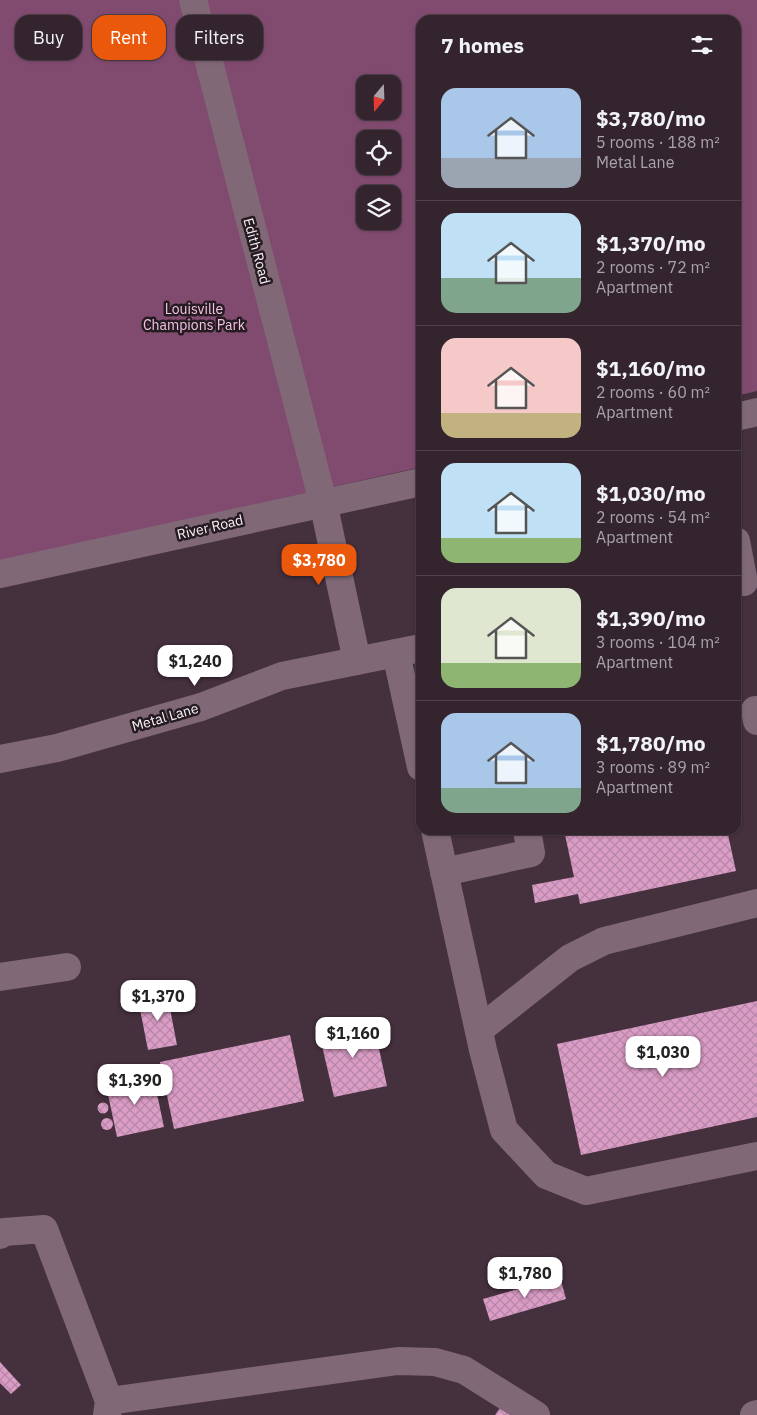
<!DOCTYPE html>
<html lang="en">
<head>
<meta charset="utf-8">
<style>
  :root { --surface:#34242e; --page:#3c2c36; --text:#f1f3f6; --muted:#a9a4aa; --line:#4e414a; --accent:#ea580c }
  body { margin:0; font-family:"IBM Plex Sans",sans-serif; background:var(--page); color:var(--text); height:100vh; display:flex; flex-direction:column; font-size:19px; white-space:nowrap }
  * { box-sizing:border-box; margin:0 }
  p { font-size:16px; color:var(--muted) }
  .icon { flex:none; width:28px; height:28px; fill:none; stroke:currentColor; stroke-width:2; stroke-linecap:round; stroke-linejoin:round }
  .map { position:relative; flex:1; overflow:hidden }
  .side { position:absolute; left:416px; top:15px; width:325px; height:820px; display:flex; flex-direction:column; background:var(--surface); border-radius:15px; box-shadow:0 1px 4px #0004,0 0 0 1px var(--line) }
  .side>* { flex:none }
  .guide { position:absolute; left:15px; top:15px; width:326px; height:45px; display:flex; gap:10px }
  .needle { width:32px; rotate:199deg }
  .tools { position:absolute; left:356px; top:75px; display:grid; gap:10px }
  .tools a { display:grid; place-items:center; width:45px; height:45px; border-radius:10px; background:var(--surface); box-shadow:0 1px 4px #0004,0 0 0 1px var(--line); font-size:25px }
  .price { position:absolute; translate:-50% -42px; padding:0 11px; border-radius:10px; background:#fff; color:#222; font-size:16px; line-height:32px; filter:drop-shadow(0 1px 2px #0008) }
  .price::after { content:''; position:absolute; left:50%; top:30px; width:15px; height:11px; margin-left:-8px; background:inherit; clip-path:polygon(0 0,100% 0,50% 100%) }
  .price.on { background:var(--accent); color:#fff }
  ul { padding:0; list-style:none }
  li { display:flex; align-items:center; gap:15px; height:125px; padding:0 25px }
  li+li { border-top:1px solid var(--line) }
  li span { display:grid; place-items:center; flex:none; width:140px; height:100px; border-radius:15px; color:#555 }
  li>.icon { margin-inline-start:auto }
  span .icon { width:60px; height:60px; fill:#fffc; stroke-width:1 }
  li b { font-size:21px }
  h2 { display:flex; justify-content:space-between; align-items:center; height:60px; padding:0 25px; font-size:21px }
  .chip { padding:0 18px; border-radius:15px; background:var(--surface); box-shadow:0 1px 4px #0004,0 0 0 1px var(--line); font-size:18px; line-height:45px }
  .chip.on { background:var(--accent); color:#fff }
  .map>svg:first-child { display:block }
  .green { fill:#814b70; fill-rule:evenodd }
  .building { fill:url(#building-cross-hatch) }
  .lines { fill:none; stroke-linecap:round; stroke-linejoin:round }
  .minor { stroke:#806877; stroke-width:28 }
  .labels { text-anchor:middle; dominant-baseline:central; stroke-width:5; stroke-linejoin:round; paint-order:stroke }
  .street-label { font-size:14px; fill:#fdf0f8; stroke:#251c22 }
  .park-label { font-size:14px; fill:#f6c2e4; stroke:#251c22 }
</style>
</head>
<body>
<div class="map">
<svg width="757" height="1415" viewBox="0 0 757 1415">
  <defs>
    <pattern id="building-cross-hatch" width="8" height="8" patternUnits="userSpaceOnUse" patternTransform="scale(1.25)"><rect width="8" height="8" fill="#db9cc6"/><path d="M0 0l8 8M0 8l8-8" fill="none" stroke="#b787a7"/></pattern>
  </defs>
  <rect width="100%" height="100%" fill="#45303e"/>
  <path class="green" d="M0,0H757V391L736,396V20H421V467L0,562ZM365,84H392V111H365ZM365,139H392V166H365ZM365,194H392V221H365Z"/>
  <g class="building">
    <polygon points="564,830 727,830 736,871 580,904 578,894 535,903 532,885 574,877"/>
    <polygon points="167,993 177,1045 148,1050 138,999"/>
    <polygon points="757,1001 757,1117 581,1155 557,1044"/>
    <polygon points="373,1021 387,1086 334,1097 319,1033"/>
    <polygon points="290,1035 304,1101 174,1129 160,1062"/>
    <polygon points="153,1075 164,1127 117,1137 106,1085"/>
    <circle cx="103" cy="1108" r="5.5"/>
    <circle cx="107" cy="1124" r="6"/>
    <polygon points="560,1277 566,1299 490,1321 483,1299"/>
    <polygon points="0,1362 21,1385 11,1394 0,1383"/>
    <polygon points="502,1405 517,1415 495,1415"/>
  </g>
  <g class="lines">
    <g class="minor">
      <polyline points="193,0 323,502 357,661"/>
      <polyline points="736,417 757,412"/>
      <polyline points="736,541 744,582"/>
      <polyline points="0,574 421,482"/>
      <polyline points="396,653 421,767"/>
      <polyline points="755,710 757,721"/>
      <polyline points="0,759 57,748 201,707 282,676 421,648"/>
      <polyline points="435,830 483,1050 504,1130 546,1175 586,1191 757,1156"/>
      <polyline points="444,872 531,853 527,830"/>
      <polyline points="0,977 67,967"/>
      <polyline points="479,1030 570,958 604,941 757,903"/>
      <polyline points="0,1235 4,1232 44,1229 109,1401 107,1415"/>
      <polyline points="109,1401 398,1361 435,1362 464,1370 536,1415"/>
      <polyline points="754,1415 757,1414"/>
    </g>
  </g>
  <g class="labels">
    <g class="street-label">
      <text transform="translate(257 251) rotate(75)">Edith Road</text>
      <text transform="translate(210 527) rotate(-13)">River Road</text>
      <text transform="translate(165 717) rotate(-16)">Metal Lane</text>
    </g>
    <g class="park-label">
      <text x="194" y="309">Louisville<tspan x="194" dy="16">Champions Park</tspan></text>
    </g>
  </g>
</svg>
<div class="tools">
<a><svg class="needle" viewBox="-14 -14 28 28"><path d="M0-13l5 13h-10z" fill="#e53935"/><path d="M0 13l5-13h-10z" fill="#a9a4aa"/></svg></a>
<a><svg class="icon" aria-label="locate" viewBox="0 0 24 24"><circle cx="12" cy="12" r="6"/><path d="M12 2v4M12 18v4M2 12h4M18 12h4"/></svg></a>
<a><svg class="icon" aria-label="layers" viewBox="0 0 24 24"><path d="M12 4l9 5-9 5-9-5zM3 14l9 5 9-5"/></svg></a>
</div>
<b class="price on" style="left:319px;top:586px">$3,780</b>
<b class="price" style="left:195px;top:687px">$1,240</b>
<b class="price" style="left:158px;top:1022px">$1,370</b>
<b class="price" style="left:353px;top:1059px">$1,160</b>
<b class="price" style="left:663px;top:1078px">$1,030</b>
<b class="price" style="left:135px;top:1106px">$1,390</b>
<b class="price" style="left:525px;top:1299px">$1,780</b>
<div class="guide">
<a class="chip">Buy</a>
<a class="chip on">Rent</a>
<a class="chip">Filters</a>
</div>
<section class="side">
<h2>7 homes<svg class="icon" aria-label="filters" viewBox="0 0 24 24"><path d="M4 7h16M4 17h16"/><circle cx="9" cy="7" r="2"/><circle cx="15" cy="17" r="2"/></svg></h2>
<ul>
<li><span style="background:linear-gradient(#a9c7e8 70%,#9aa5b1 0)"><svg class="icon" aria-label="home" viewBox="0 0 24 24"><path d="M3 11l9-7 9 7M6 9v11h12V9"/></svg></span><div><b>$3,780/mo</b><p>5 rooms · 188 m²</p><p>Metal Lane</p></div></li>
<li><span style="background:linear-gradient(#bfe0f5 65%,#7fa58c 0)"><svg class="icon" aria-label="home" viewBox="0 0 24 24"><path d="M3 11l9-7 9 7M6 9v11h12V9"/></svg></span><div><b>$1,370/mo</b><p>2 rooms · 72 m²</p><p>Apartment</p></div></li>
<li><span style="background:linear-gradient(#f6c9c9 75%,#c2b280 0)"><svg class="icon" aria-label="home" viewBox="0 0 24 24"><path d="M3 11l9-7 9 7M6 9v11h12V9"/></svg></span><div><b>$1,160/mo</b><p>2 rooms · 60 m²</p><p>Apartment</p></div></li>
<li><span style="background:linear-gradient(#bfe0f5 75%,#8fb573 0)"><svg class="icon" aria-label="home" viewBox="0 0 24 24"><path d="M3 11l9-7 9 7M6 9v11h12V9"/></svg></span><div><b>$1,030/mo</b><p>2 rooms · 54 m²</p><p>Apartment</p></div></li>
<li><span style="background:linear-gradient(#dfe7d0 75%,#8fb573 0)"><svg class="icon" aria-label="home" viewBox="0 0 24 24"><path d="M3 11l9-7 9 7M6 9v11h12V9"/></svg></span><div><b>$1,390/mo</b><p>3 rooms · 104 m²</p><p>Apartment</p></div></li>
<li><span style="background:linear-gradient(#a9c7e8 75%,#7fa58c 0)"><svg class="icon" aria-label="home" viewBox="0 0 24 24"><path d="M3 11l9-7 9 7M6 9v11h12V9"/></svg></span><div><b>$1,780/mo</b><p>3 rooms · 89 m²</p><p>Apartment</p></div></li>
</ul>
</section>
</div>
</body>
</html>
